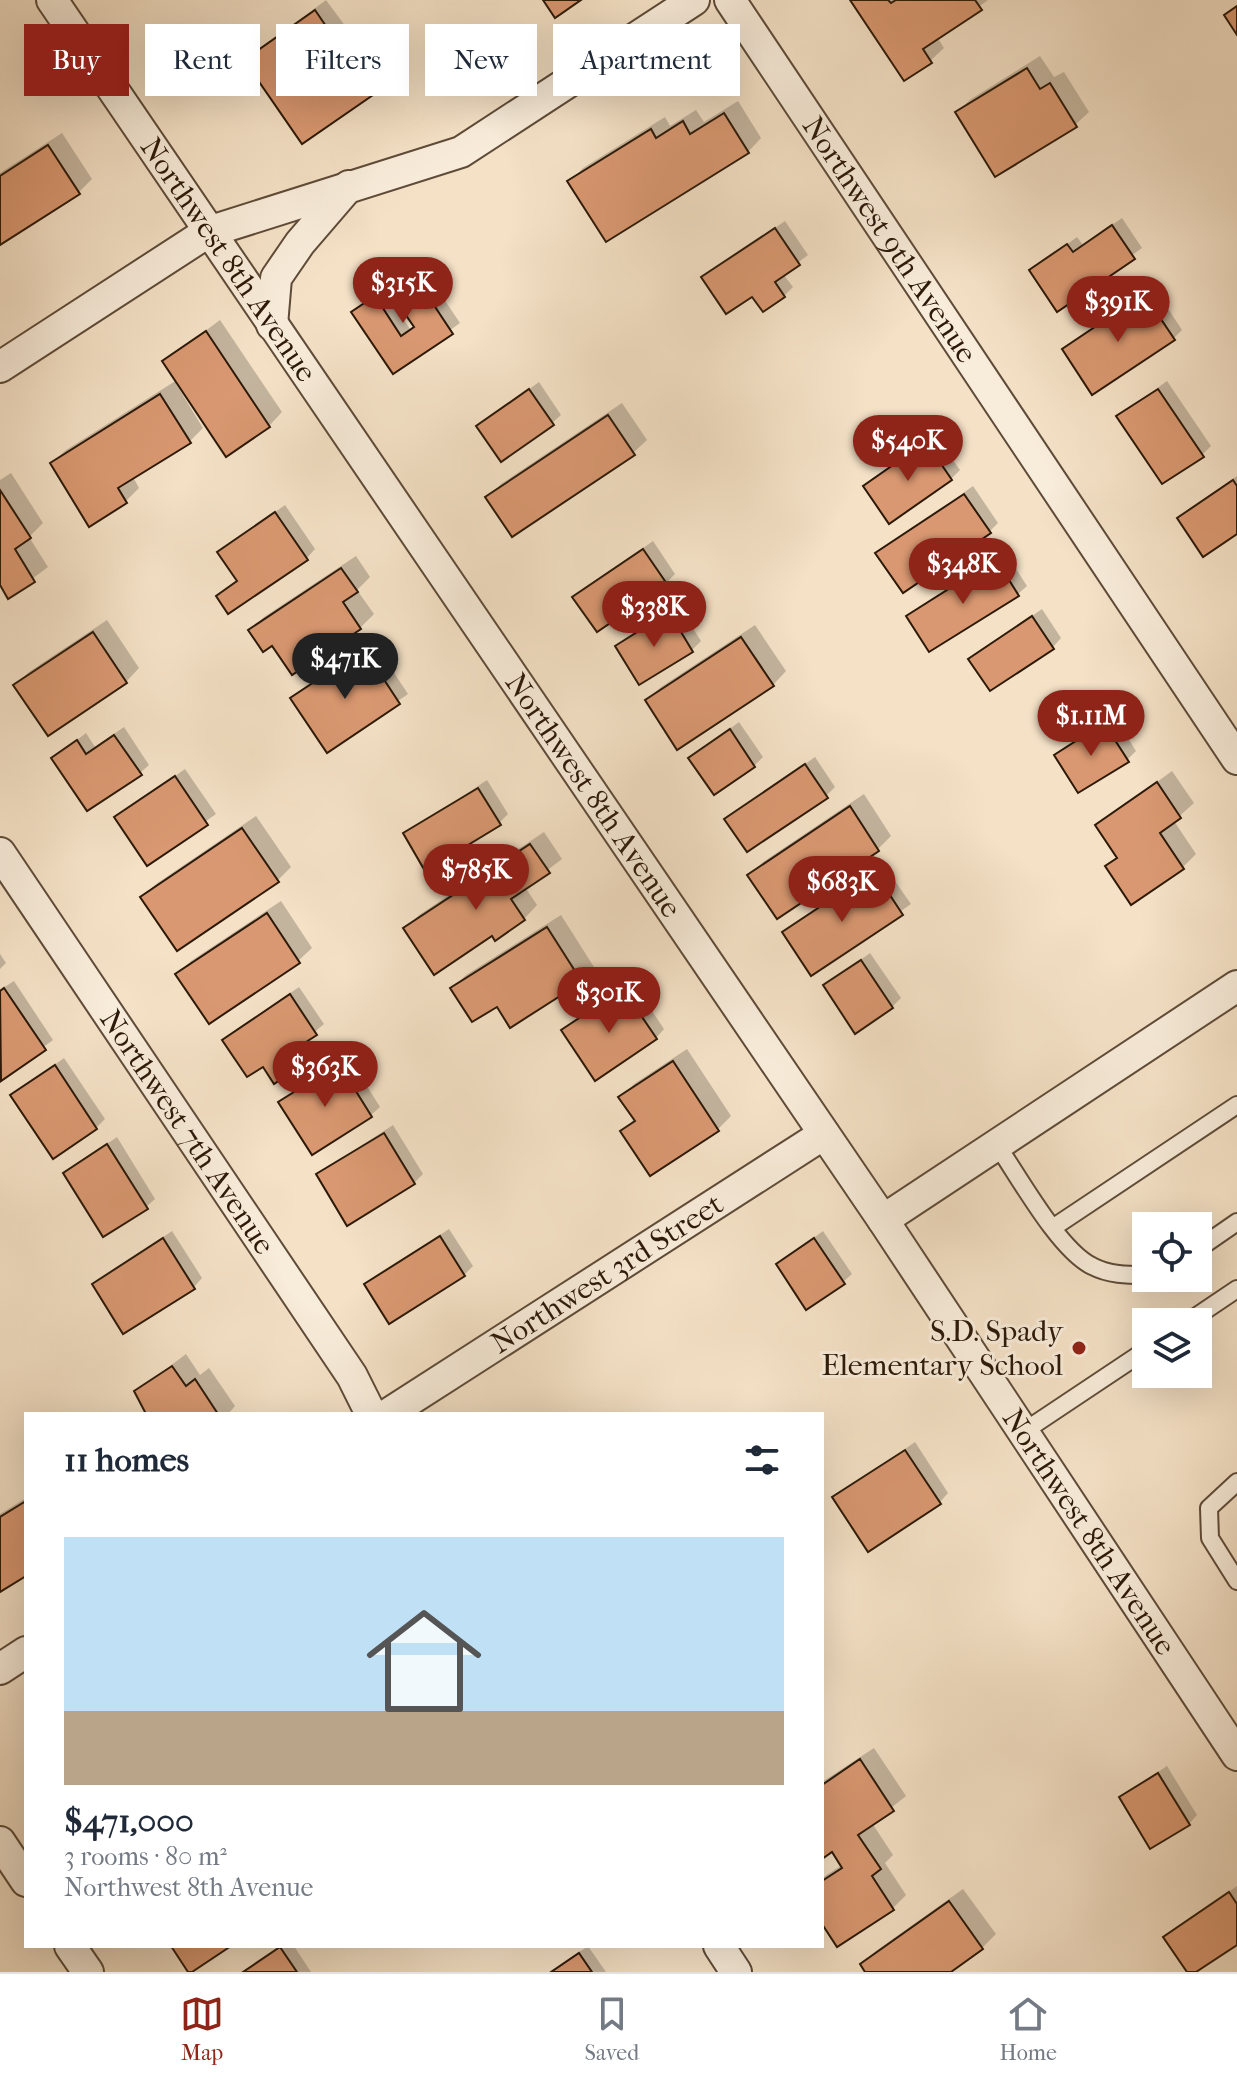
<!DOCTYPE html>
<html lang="en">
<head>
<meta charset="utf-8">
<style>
  :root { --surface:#fff; --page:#f2f2f3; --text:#1f2937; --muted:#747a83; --line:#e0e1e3; --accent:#8f2418 }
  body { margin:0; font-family:"IM FELL French Canon",serif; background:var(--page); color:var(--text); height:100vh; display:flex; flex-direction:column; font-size:30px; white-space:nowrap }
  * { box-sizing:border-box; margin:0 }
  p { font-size:26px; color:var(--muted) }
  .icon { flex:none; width:44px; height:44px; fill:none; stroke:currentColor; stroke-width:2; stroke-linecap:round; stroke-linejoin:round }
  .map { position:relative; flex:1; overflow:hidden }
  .drawer { position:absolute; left:24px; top:1412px; width:800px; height:536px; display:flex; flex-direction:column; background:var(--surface); border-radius:0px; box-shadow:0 8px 32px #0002 }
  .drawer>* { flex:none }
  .guide { position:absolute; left:24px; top:24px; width:800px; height:72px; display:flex; gap:16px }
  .tools { position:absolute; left:1132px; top:1212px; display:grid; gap:16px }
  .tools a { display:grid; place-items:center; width:80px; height:80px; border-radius:0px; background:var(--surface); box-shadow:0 8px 32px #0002; font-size:40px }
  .price { position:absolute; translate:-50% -68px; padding:0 18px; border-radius:28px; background:var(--accent); color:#fff; font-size:26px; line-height:52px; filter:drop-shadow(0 2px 4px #0008) }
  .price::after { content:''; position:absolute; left:50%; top:48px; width:24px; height:18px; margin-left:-12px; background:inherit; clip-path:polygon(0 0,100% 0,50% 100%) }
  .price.current { background:#222; color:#fff }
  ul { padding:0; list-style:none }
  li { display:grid; align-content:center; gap:16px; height:424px; padding:0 40px }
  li+li { border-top:2px solid var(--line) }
  li span { display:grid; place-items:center; height:248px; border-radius:0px; color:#555 }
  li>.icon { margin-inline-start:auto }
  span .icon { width:144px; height:144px; fill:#fffc; stroke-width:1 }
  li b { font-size:34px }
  h2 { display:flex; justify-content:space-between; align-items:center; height:96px; padding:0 40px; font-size:34px }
  .tag { padding:0 28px; border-radius:0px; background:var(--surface); box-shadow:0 8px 32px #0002; font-size:28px; line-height:72px }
  .tag.current { background:var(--accent); color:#fff }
  .menu { display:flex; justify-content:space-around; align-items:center; height:112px; border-top:2px solid var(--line); background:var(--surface); font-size:22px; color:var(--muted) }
  .menu a { display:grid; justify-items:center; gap:4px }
  .menu .current { color:var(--accent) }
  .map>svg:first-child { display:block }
  .shadow { fill:#0003 }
  .building { fill:#d99871; stroke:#2c1908; stroke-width:2 }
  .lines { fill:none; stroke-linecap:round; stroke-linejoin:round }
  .lane-casing { stroke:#5e4b38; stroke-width:20 }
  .street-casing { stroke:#5e4b38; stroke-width:34 }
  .lane { stroke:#f8ecda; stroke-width:16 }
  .street { stroke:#f8ecda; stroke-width:30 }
  .poi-dot { fill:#8f2418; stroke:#f8ecda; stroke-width:3 }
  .labels { text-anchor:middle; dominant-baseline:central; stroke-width:6; stroke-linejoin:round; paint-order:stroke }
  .street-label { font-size:30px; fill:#2c1908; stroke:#f8ecda }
  .poi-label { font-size:30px; fill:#2c1908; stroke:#f8ecda; text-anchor:end }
</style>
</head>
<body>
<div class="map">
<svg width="1237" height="1972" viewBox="0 0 1237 1972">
  <rect width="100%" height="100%" fill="#f4e1c6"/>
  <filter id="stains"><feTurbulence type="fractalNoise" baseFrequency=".0025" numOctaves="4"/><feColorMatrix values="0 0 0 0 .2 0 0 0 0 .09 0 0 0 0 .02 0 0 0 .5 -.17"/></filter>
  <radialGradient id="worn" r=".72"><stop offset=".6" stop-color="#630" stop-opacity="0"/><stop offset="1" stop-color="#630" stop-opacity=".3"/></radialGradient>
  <g class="shadow">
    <polygon points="326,0 385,80 372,93 302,141 246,60"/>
    <polygon points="852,0 988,0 937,37 944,48 930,61"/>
    <polygon points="1040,56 1054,77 1064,72 1089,112 1075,125 957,112 971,99"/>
    <polygon points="738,101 761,138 748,152 570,182 583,168 665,117 670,126 696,110 704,122"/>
    <polygon points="62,133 92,179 79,192 0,243 0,173"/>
    <polygon points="1122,218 1142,248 1058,309 1031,271 1077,237 1083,245"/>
    <polygon points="785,221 808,255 783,274 793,287 784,296 704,277"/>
    <polygon points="421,265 460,323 393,371 354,312 384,289 410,329 415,325 390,289"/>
    <polygon points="1154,287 1182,330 1174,338 1064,349"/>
    <polygon points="220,320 282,412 269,426 179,382 176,384 203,428 190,441 133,477 139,488 126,501 90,524 52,463 66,450 177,380 165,361"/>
    <polygon points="1167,381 1211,446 1202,455 1119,416"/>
    <polygon points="539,382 561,415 552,423 479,426"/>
    <polygon points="622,403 647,440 633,453 488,498 501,484"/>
    <polygon points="935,435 960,470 951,479 865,486"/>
    <polygon points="11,473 43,523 29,537 48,567 9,596 0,581 0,480"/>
    <polygon points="1237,476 1237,532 1179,518 1188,510"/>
    <polygon points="973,486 998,523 989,532 878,554"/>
    <polygon points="285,505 315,549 307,558 218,596 238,579 219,552"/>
    <polygon points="653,541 675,574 666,583 575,597"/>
    <polygon points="1005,552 1027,586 1018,594 909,616"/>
    <polygon points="356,556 370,577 357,590 374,614 360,628 293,672 273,643 250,630 264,617"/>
    <polygon points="678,605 701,641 692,650 617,646"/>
    <polygon points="1042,609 1061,638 1053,647 971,659"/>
    <polygon points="107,620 139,668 126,682 16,685 29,672"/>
    <polygon points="755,625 786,671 773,685 647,700 661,687"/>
    <polygon points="373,641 408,694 327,750 293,698"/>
    <polygon points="1114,716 1136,751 1127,760 1057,755"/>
    <polygon points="739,722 763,757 754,766 691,758"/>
    <polygon points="124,727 149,765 140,773 54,758 86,733 95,747"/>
    <polygon points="815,757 835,787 826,796 727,819"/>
    <polygon points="185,769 216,814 147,863 116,818"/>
    <polygon points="1172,771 1194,803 1174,821 1196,854 1183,867 1107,866 1118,856 1097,826"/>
    <polygon points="487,780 508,814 499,823 406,834"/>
    <polygon points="864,794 891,836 878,849 750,875 763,862"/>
    <polygon points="256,816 291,867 278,880 178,948 143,897 156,884"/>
    <polygon points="544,832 562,859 525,887 537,905 524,919 492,933 406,928 419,915"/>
    <polygon points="883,864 911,904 812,973 785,932"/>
    <polygon points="281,901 312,948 298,961 177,974 191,961"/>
    <polygon points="561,915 594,967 580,981 498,1004 453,988 466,975"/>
    <polygon points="870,953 901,998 892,1007 825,986"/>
    <polygon points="0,954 6,963 0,969"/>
    <polygon points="14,981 53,1040 1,1078 0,990"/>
    <polygon points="632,981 664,1029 656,1038 563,1031"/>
    <polygon points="299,987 324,1024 304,1041 311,1053 302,1062 264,1064 224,1040"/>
    <polygon points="687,1049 731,1116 718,1129 623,1131 635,1118 621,1098 634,1084"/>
    <polygon points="348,1056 380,1107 371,1115 280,1102"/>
    <polygon points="64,1058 105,1119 96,1128 13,1095"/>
    <polygon points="393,1125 423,1174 414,1183 318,1174"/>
    <polygon points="117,1137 155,1199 146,1207 65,1173"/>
    <polygon points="449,1229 473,1266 464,1275 367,1284"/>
    <polygon points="172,1231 202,1278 194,1287 94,1284"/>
    <polygon points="823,1231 852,1274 843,1282 778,1264"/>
    <polygon points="186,1354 200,1375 209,1368 235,1406 228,1414 142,1414 149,1410 137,1391"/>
    <polygon points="915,1442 948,1493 940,1502 835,1498"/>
    <polygon points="26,1498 26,1573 0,1589 0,1514"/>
    <polygon points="874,1748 906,1796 872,1823 893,1855 885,1863 906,1895 893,1908 822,1920 822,1878 842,1865 832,1850 822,1856 822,1782"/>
    <polygon points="1167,1766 1197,1815 1189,1824 1121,1797"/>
    <polygon points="1237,1886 1237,1942 1189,1972 1166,1937"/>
    <polygon points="963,1889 996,1934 982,1948 947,1972 868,1972 862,1964 876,1951"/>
    <polygon points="280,1946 294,1946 311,1972 242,1972"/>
    <polygon points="588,1946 606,1972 551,1972 553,1970"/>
  </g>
  <g class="building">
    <polygon points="543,0 581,0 555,18"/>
    <polygon points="850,0 888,0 891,3 896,0 975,0 982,10 923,49 932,63 904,81"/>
    <polygon points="1237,6 1237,35 1224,15"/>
    <polygon points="315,10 373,95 302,144 244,60"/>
    <polygon points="1027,68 1040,89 1050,83 1077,127 995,177 955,112"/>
    <polygon points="724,113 749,153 606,242 567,181 651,129 656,138 683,121 690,134"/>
    <polygon points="48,145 80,194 0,245 0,176"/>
    <polygon points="1112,225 1135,259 1057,312 1029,270 1067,244 1073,252"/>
    <polygon points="775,228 800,265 775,282 785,297 763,312 752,297 726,314 701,277"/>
    <polygon points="412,272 453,334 393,374 351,312 375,296 401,336 414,327 388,289"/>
    <polygon points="1144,294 1175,340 1092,395 1062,349"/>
    <polygon points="206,331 270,427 226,457 162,361"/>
    <polygon points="529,389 554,425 501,462 476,426"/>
    <polygon points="1158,389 1204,457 1162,484 1116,416"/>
    <polygon points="160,394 191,443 118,488 127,503 89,527 50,463"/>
    <polygon points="608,415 635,455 512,537 485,497"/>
    <polygon points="926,442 952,480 889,524 863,486"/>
    <polygon points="1233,480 1237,486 1237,534 1203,557 1177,518"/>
    <polygon points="0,490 31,538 15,549 35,582 8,599 0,585"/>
    <polygon points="964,494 991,533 903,593 875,553"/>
    <polygon points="275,512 308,560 228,614 216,596 237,581 217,552"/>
    <polygon points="643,549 667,584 597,632 572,597"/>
    <polygon points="996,559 1019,596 929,652 906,616"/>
    <polygon points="341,568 358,592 343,602 361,629 292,675 272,646 263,652 248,630"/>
    <polygon points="669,612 693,652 639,685 615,646"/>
    <polygon points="1032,616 1054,649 990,691 968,659"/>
    <polygon points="93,632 127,683 48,736 13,685"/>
    <polygon points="741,637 774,686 677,750 645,700"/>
    <polygon points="364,649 400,704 327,753 290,698"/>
    <polygon points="1104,723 1129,762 1078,793 1054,755"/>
    <polygon points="730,729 755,767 714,795 688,758"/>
    <polygon points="114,735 142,775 87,811 51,758 77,740 86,754"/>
    <polygon points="805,764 828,798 747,852 724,819"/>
    <polygon points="175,776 208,825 147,866 114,817"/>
    <polygon points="1157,782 1181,818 1160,833 1184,869 1131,905 1105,866 1117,858 1095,825"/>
    <polygon points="478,788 501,825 425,871 403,833"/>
    <polygon points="850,806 879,851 777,919 747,875"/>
    <polygon points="242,828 279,882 177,951 140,897"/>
    <polygon points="530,844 550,873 511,899 525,920 495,941 492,936 434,975 403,928"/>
    <polygon points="874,871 903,915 811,976 782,932"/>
    <polygon points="267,913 300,963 209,1024 175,974"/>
    <polygon points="547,927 582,982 510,1028 497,1007 472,1022 450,988"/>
    <polygon points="861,960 893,1008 855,1034 823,985"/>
    <polygon points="4,988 46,1050 1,1081 0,991"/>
    <polygon points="623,989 657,1039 595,1081 561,1030"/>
    <polygon points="290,994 317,1035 295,1049 304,1063 274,1084 263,1067 247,1077 222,1040"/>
    <polygon points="673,1061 719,1131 650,1176 620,1131 635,1121 618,1097"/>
    <polygon points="339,1064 372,1117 312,1155 278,1102"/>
    <polygon points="55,1065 97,1129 53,1159 10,1095"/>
    <polygon points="384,1133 415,1184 347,1226 316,1174"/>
    <polygon points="107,1144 148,1209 103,1237 63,1173"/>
    <polygon points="440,1236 465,1276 389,1324 364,1284"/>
    <polygon points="163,1238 195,1289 123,1334 92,1284"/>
    <polygon points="814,1238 845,1284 806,1310 776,1264"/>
    <polygon points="172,1366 186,1386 195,1379 218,1414 146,1414 134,1391"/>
    <polygon points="905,1450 941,1504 868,1552 832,1497"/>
    <polygon points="26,1501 26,1576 0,1592 0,1517"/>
    <polygon points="860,1759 894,1811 858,1835 881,1869 872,1876 894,1910 837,1947 822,1924 822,1881 842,1868 832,1852 822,1859 822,1785"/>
    <polygon points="1158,1773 1190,1825 1150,1849 1119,1797"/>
    <polygon points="1229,1892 1237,1904 1237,1945 1196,1972 1187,1972 1163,1937"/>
    <polygon points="949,1901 983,1949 951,1972 865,1972 860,1964"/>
    <polygon points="171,1946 231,1946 192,1972 188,1972"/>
    <polygon points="280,1947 297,1972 243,1972"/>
    <polygon points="579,1953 592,1972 551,1972"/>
  </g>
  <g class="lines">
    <g class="lane-casing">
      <g id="lane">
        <path d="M997,1145C1019,1177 1059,1250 1092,1266C1109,1275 1127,1275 1146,1275"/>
        <polyline points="1054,1227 1237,1105"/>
        <polyline points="1198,1249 1237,1222"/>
        <polyline points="1188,1322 1237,1289"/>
        <polyline points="1023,1432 1146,1350"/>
        <polyline points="1237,1482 1209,1508 1210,1538 1237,1581"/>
      </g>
    </g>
    <g class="street-casing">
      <g id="street">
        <path id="s1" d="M52,0L883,1220L1237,1755"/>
        <path id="s2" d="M730,0L1237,759"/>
        <polyline points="272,325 276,278 300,243 349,186"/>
        <polyline points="0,367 208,232 461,152 694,0"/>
        <path id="s3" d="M0,853L352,1376L371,1414"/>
        <polyline points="883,1220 1237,986"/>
        <path id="s4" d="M388,1414L824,1134"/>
        <polyline points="0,1669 26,1652"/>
        <polyline points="0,1842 26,1881"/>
        <polyline points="70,1946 88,1972"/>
        <polyline points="719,1946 736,1972"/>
      </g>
    </g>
    <use href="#lane" class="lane"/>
    <use href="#street" class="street"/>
  </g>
  <circle class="poi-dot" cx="1079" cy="1348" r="8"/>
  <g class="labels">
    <g class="street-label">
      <text stroke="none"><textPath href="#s2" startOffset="288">Northwest 9th Avenue</textPath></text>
      <text stroke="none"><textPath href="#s1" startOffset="314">Northwest 8th Avenue</textPath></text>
      <text stroke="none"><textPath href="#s1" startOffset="962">Northwest 8th Avenue</textPath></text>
      <text stroke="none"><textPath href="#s3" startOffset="336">Northwest 7th Avenue</textPath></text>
      <text stroke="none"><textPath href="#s4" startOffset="260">Northwest 3rd Street</textPath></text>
      <text stroke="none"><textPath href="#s1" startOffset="1850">Northwest 8th Avenue</textPath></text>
    </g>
    <g class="poi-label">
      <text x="1063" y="1331">S.D. Spady<tspan x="1063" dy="34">Elementary School</tspan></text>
    </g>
  </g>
  <rect width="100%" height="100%" filter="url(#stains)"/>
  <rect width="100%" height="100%" fill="url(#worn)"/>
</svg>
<div class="tools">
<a><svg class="icon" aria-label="locate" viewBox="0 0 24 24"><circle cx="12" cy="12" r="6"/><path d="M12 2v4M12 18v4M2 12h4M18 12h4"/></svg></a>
<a><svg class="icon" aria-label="layers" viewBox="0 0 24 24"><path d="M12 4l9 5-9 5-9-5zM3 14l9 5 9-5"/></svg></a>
</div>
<b class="price" style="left:403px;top:325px">$315K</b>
<b class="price" style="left:1118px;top:344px">$391K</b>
<b class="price" style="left:908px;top:483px">$540K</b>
<b class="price" style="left:963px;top:606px">$348K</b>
<b class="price" style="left:654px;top:649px">$338K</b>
<b class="price current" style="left:345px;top:701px">$471K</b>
<b class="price" style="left:1091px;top:758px">$1.11M</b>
<b class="price" style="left:476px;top:912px">$785K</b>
<b class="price" style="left:842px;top:924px">$683K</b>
<b class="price" style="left:609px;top:1035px">$301K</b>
<b class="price" style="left:325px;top:1109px">$363K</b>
<div class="guide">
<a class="tag current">Buy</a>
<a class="tag">Rent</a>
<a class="tag">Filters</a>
<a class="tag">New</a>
<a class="tag">Apartment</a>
</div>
<section class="drawer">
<h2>11 homes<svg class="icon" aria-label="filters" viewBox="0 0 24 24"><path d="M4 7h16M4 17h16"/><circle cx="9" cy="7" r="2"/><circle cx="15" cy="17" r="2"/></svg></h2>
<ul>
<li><span style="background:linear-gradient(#bfe0f5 70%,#b9a48a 0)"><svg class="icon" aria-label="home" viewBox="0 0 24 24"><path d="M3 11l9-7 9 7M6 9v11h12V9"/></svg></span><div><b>$471,000</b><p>3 rooms · 80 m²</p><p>Northwest 8th Avenue</p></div></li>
</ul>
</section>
</div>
<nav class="menu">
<a class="current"><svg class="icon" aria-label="map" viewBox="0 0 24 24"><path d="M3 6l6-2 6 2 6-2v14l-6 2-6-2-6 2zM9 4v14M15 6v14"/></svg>Map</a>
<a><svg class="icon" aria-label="saved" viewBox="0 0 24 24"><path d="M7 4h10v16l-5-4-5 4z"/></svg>Saved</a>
<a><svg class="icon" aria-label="home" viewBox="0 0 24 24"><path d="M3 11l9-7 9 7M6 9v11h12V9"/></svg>Home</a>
</nav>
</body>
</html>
